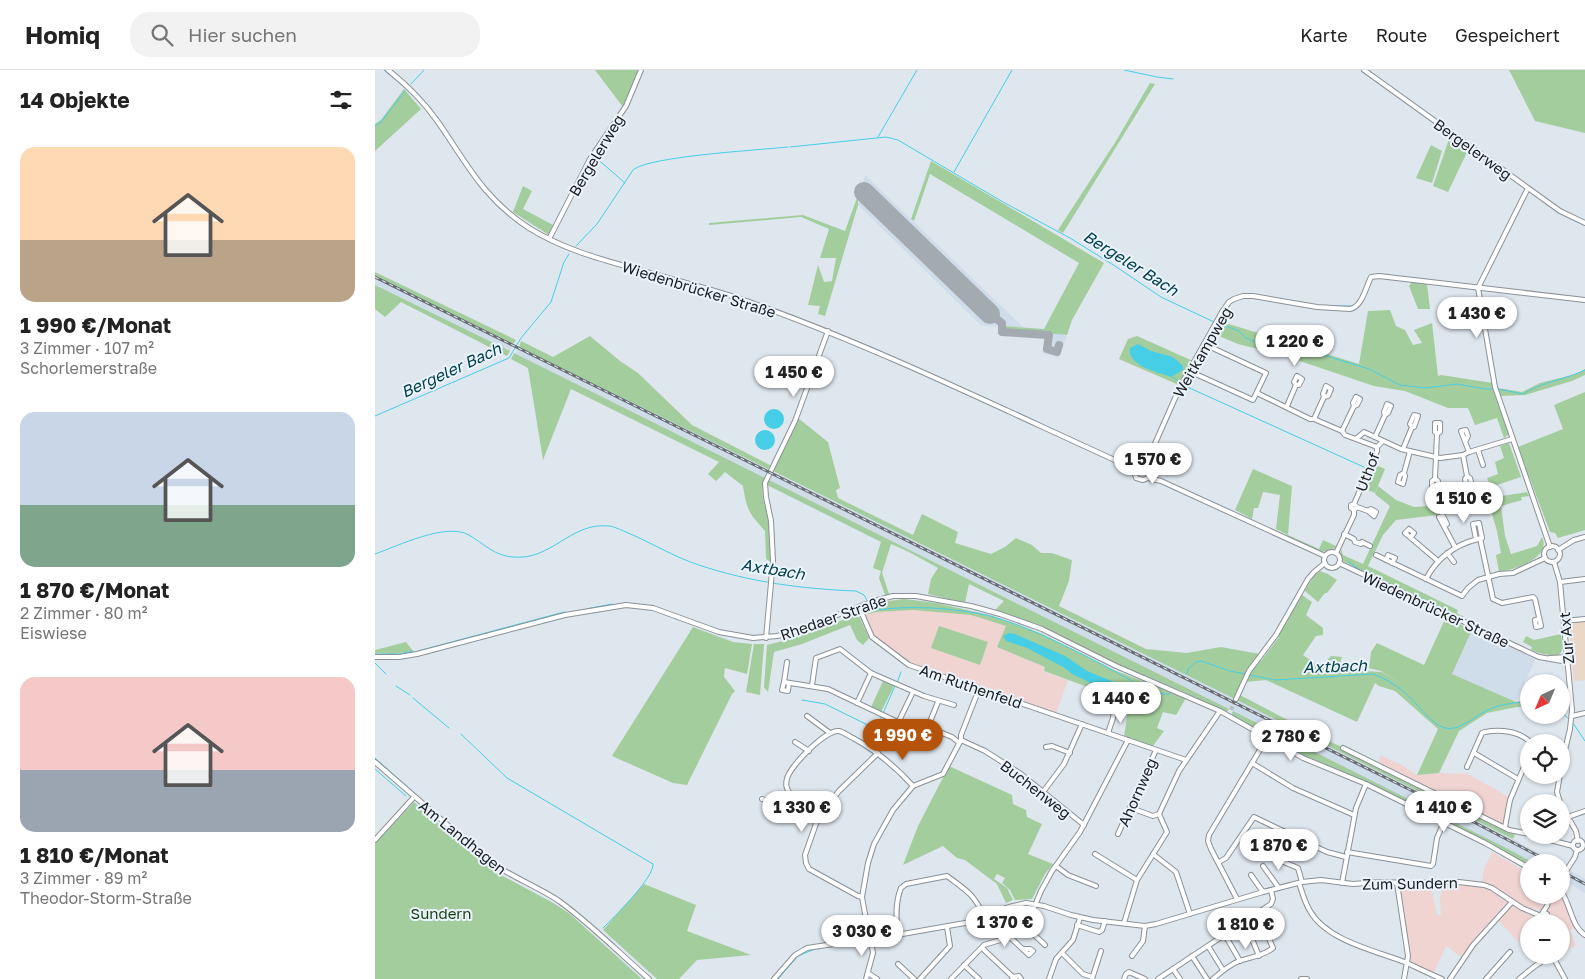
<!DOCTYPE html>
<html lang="de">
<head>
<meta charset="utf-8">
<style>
  :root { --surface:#fff; --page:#f2f2f2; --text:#222; --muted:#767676; --line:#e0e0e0; --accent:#b45309 }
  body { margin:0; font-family:"Golos Text",sans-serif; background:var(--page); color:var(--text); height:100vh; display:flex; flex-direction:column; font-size:19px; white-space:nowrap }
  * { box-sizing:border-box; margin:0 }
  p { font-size:16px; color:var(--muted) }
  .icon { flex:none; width:28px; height:28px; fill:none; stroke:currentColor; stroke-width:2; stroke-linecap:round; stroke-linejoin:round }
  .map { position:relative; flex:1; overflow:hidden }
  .details { display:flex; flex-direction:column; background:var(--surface); width:375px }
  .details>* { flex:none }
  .needle { width:32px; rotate:224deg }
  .controls { position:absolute; left:1145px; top:604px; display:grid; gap:10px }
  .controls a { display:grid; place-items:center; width:50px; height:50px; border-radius:50%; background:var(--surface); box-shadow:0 1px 4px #0004; font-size:25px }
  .price { position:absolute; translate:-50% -42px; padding:0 11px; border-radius:18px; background:#fff; color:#222; font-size:16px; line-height:32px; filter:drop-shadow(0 1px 2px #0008) }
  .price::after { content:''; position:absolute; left:50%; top:30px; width:15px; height:11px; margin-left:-8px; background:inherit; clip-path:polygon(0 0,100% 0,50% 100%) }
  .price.current { background:var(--accent); color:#fff }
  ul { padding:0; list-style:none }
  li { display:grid; align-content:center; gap:10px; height:265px; padding:0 20px }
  li span { display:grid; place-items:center; height:155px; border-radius:15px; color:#555 }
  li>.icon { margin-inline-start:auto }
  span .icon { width:90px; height:90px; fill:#fffc; stroke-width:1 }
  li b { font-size:21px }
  h2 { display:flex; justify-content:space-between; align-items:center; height:60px; padding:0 20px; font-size:21px }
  header { display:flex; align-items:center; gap:30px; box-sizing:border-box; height:70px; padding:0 25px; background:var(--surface); border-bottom:1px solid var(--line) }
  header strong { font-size:24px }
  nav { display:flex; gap:28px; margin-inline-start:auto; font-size:18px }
  .search { width:350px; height:45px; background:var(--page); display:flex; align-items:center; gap:12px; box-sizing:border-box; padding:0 18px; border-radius:20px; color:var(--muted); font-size:19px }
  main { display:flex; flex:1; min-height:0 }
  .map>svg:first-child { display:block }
  .commercial { fill:#efd4d2 }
  .built { fill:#cfdcea }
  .education { fill:#ebd7c8 }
  .green { fill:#a4cd9d }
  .water { fill:#46cee6 }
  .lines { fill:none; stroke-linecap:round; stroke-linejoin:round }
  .stream { stroke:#46cee6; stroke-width:1 }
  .taxiway { stroke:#a3aab0; stroke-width:8 }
  .runway { stroke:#a3aab0; stroke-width:20 }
  .minor-tunnel { stroke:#b7bec5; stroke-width:4; stroke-dasharray:4 2; stroke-linecap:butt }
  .minor-casing { stroke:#8a9198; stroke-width:6 }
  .minor { stroke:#fff; stroke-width:4 }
  .rail-casing { stroke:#686d72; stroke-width:3 }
  .rail { stroke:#ebf3fc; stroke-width:1; stroke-dasharray:4; stroke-linecap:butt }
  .labels { text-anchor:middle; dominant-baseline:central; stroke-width:4; stroke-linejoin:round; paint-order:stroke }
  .street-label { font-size:15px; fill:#1a1d20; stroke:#ebf3fc }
  .park-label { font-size:15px; fill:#153f0f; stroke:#ebf3fc }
  .water-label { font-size:16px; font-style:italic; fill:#003f49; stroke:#ebf3fc }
</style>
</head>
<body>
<header>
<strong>Homiq</strong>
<div class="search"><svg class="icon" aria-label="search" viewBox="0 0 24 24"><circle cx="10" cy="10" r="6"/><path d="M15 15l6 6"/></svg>Hier suchen</div>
<nav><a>Karte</a><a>Route</a><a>Gespeichert</a></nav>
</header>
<main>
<section class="details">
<h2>14 Objekte<svg class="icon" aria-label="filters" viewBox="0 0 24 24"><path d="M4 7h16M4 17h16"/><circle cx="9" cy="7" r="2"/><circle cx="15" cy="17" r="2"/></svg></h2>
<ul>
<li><span style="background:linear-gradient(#ffd9b3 60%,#b9a48a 0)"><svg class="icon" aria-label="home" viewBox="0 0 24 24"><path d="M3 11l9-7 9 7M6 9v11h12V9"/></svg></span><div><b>1 990 €/Monat</b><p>3 Zimmer · 107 m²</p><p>Schorlemerstraße</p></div></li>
<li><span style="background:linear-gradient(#c9d6e8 60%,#7fa58c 0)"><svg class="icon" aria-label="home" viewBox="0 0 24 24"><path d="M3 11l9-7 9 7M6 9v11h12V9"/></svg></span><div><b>1 870 €/Monat</b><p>2 Zimmer · 80 m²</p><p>Eiswiese</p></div></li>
<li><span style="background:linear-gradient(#f6c9c9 60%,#9aa5b1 0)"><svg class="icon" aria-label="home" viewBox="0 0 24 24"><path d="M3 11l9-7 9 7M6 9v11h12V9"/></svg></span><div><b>1 810 €/Monat</b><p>3 Zimmer · 89 m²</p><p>Theodor-Storm-Straße</p></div></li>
</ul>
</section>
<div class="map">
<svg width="1210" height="909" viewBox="0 0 1210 909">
  <rect width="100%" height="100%" fill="#dee6ee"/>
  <g class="commercial">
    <polygon points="538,540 597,545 631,556 623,577 670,597 669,602 693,610 681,643 529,590 497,566 489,545 502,542"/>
    <polygon points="1005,685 1025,694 1042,705 1064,703 1090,704 1091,703 1134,727 1129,753 1126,755 1004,693"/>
    <polygon points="1117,782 1154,803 1154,825 1171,825 1166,841 1145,834 1122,818 1107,812 1109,799"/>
    <polygon points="1067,815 1084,815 1106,817 1119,822 1132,832 1086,887 1071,876 1059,903 1036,892 1025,819 1025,817 1056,816 1062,845 1066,845 1065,827 1067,823"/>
    <polygon points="1182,825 1188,828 1200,858 1195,860 1201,876 1186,883 1186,852 1173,852 1173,842 1177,829"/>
    <polygon points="1136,835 1149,842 1163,847 1166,850 1166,852 1154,852 1154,871 1147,876 1123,850"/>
  </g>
  <g class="built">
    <polygon points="490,105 649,258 629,256 629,260 684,264 692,266 684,288 667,283 670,267 624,264 625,257 606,255 483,135"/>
    <polygon points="0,206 138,274 135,281 0,215"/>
    <polygon points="144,277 862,630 1138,769 1181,792 1157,792 854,639 140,284"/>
    <polygon points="1097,560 1161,588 1141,632 1077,604"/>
    <polygon points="1196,801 1210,809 1210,823 1189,810"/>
  </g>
  <polygon class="education" points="1210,551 1210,610 1199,611 1194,552"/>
  <g class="green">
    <polygon points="220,0 264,0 254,26 248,37"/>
    <polygon points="1134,0 1210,0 1210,63 1160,51"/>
    <polygon points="775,13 780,14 688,163 683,160 741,71"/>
    <polygon points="29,19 46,39 0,81 0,54 6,50"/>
    <polygon points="1078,66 1094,78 1073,122 1058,116 1074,69"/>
    <polygon points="1056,75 1067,81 1057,113 1041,108"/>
    <polygon points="556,91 729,193 697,250 692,265 629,259 629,256 669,259 704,193 555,104 539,151 536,149"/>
    <polygon points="148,116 157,121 148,139 178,155 174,165 138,142"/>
    <polygon points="483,125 483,135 450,246 443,244 445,236 433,235 443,195 449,212 457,211 461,188 445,188 454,159 426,147 334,155 334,153 428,145 470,161"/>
    <polygon points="0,202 141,270 138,274 0,206"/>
    <polygon points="1037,212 1052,214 1055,239 1043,239 1034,216"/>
    <polygon points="0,215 135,281 132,286 26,232 10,247 0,239"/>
    <polygon points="1015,240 1021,256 1030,260 1038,275 1047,273 1039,260 1057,253 1063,306 1066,305 1118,313 1121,329 1134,364 1129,368 1122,348 1100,355 1093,338 1073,338 1030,321 999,316 913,287 863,274 837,263 844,251 984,294 993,241"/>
    <polygon points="215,266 245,291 263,303 317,355 395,395 393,399 144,277 146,271 178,287"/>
    <polygon points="762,266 818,291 804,315 744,289 753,269"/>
    <path d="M139,283L390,408C384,427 391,434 394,451C396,464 395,479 396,492L391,489L390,461C373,442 372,440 368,416L350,402L341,411L333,404L344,392L196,319L168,390L153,298L136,289Z"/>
    <polygon points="1210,299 1210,305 1197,311 1150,325 1125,326 1123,318 1147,322 1165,313 1201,304"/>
    <polygon points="1210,322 1210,460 1183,468 1180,463 1175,462 1143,377 1188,359 1179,335"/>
    <polygon points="423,348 453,372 465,418 461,420 463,428 538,465 547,444 583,462 580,473 616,484 630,477 641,468 657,475 666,483 677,483 697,490 694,511 684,536 771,579 812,583 846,577 885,584 860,629 398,401"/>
    <polygon points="1134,373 1146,407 1116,417 1112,408 1123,404 1120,392 1129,388 1125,376"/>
    <polygon points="1001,395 1010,399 1000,423 990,419"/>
    <polygon points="878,399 917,416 913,465 944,479 948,470 961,476 961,478 947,482 913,467 913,465 901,459 905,425 888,422 883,438 879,438 877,449 860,440"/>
    <polygon points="394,410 854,639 852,642 809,622 741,594 668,557 620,540 629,531 594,514 590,533 553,524 556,509 563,498 536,483 516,474 507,503 514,524 510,525 504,508 506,501 498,498 506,472 392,415"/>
    <path d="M1003,416L1021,430L1039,437L1068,435L1152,422L1154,426L1146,427L1147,430L1126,436L1130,466L1136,484L1162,476L1167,467C1177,487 1140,500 1124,502L1121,485L1126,483L1122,461L1115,437L1096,441L1021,450L1008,465L993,496L1083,540L1082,543L1089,547L1087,550L968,491L965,484L966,479L968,485L988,494L1015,436L1000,424Z"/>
    <polygon points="945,501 953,504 962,510 952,523 950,523 943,532 931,522 930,520 939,506"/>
    <polygon points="927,525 937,532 931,545 948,558 948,565 941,566 928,585 943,595 949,594 956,586 967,587 964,597 969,600 1007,602 1028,615 1006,601 994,598 996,582 1002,573 1049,595 1071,547 1097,560 1077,604 1141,632 1154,629 1154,637 1142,637 1112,643 1084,661 1064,703 1042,705 1063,659 1020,621 1004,616 1000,613 982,652 891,610 871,612 875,602 884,589 886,591 904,567 903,566"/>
    <polygon points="529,529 562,533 618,546 665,563 739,600 811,628 801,645 788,642 782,658 789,661 778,676 749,667 754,632 669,601 670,597 622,577 631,556 596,545 538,540 502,542 489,545 488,540 506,532"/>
    <path d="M480,543L484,546L494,568L488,575L482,570L475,555L427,574L399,582L393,622L389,617L392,575C423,567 453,559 480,543Z"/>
    <polygon points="564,556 613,572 605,595 556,578"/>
    <polygon points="318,557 358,572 377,574 372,604 350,598 349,607 360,621 357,624 312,715 298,713 237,686"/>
    <path d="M1186,564C1187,572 1191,582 1181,586L1167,584L1156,580L1157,577L1148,572L1151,566L1159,570Z"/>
    <polygon points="31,572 38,581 17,584 0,583 0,580"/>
    <polygon points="379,574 389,574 385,625 371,622"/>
    <polygon points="508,611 519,616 506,642 496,637"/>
    <polygon points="865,625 947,668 967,677 1037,714 1140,765 1138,769 862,630"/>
    <polygon points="858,641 1133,779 1157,792 1154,792 1154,796 992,713 929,686 856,645"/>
    <polygon points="574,696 637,725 638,734 651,740 652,747 667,754 653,784 678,794 670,804 657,829 640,830 635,820 627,813 630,808 622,804 619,809 632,818 638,830 631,833 622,814 590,790 582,788 568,776 528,795 543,756"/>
    <polygon points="39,732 94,781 124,804 180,834 195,844 267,909 0,909 0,774"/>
    <polygon points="269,814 321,835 312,861 376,885 322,890 304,909 282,909 228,860"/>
  </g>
  <g class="water">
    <path d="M763,274L776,281L798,287L808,296V300L796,307C783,302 752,296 755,278Z"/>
    <circle cx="399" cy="349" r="10"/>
    <circle cx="390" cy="370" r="10"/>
    <polygon points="634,563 640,564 690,586 712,601 739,612 744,617 744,621 739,624 697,604 690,598 652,578 631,571 628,566"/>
  </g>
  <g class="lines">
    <g class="stream">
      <polyline points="9,0 28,16"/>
      <polyline points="749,0 782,7 798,9"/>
      <polyline points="36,14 49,0"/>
      <polyline points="0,56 6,52 30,21"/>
      <polyline points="503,67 542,0"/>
      <polyline points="415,77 511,67 523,70 628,132 695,168 740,196 786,227 839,252"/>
      <polyline points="219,86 250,113"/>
      <polyline points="579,102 637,0"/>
      <path d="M201,176L222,154L258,100C274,86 386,80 413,77"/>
      <polyline points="858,228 868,224 893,227"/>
      <polyline points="951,236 976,236"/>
      <polyline points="840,251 851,233"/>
      <polyline points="843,253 864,261 871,268 893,277 907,280 919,278 935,281 994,299 1025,315 1050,318 1082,314 1110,319 1119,319"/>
      <polyline points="798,307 808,315 991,398"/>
      <path d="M1123,319L1148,324C1167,312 1189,310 1210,300"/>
      <polyline points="0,346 134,288 146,268 176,232 189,192 194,184"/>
      <path d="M0,484C23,476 71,452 94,465C109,474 120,486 138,487C176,491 196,452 233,456C239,456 245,460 251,462C275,472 299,487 324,495C374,512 428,519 481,521L489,525L493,532"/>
      <polyline points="973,492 987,501 1147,577"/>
      <path d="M496,535L502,540C535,535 582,538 615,546C649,555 682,572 713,587C735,598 755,611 777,621L789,624H795"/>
      <polyline points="211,539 237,534"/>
      <polyline points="43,581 189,542"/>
      <polyline points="0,584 24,584 38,581"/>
      <polyline points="0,593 11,604"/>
      <path d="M812,604L813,599L821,592L826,591L855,601L900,610L998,604C1009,608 1019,614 1028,621C1042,631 1059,663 1079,658C1090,656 1102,645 1113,640C1124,634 1141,633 1154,631"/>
      <polyline points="522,613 526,602"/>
      <polyline points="21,616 35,625"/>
      <polyline points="38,628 74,658"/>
      <polyline points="427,630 450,634 501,659"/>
      <polyline points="1186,642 1195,650"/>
      <polyline points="1198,653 1210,671"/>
      <polyline points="502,657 520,616"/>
      <path d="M86,664L132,708L278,794C279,808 239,847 228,858"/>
      <polyline points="0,688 37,721"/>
      <polyline points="0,699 31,726"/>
      <polyline points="466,875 480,873"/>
      <polyline points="403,909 423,886 440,879"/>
    </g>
    <polyline class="taxiway" points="615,244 627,253 627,262 674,265 672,279 682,282 684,275"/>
    <polyline class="runway" points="489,122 615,244"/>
    <polyline class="minor-tunnel" points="856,640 861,629"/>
    <g class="minor-casing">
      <g id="minor">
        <path d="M13,0C32,15 49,32 63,52C93,95 108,128 154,158C186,178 221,188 257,198C298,210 340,219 380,234C505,279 623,337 744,392L759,401"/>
        <polyline points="989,0 1185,141 1210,153"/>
        <polyline points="1153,118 1103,218 1120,317 1175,477"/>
        <polyline points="174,169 215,89 251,36 266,0"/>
        <polyline points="814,301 878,330 891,303 829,274"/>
        <polyline points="882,323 935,349 939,349 967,361 970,365 1002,377"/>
        <polyline points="912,336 921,315 919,312 922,306 927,309 924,315 921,315"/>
        <polyline points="939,349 949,327 948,324 951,316 956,319 953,326 949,327"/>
        <polyline points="967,361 979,336 982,335 985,329 981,327 978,333 979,336"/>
        <polyline points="1000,367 1010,345 1009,342 1012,334 1016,336 1013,343 1010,345"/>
        <polyline points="982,368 989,362 1026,379 1065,388 1088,385 1094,382 1137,369"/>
        <polyline points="1091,370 1093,366 1091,360 1086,361 1094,382"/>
        <polyline points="1028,379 1037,357 1035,354 1039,345 1043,346 1039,357 1037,357"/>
        <polyline points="1103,380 1108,395"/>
        <polyline points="1088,385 1092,406 1090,409 1092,417 1095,416"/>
        <polyline points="753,395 762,396 768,395 773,398 774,402 773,408 768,410 761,408 759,401 762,396"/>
        <path d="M772,396L774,387L805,317L847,242L854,232L859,229L868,226H878L942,237L975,239C987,237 991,217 996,207L1004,206L1210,230"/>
        <polyline points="1029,403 1030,406 1028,414 1023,412 1025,405 1029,403 1035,381"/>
        <polyline points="1092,406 1095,408 1097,416 1095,416"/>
        <polyline points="773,408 786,411 950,486"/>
        <polyline points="1060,409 1063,411 1062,419 1057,419 1057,411 1060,409 1062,364 1060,362 1060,353 1065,353 1065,362 1062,364"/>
        <polyline points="979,434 982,437 979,440 976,438 976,435 979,434 1002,381 1002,377 1008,371"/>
        <polyline points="982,437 993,441 999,446 1001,442 996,439 993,441"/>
        <polyline points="1069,456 1072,454 1068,446 1064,447 1080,477"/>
        <polyline points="969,464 979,469 980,472 986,474 987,472 995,476"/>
        <polyline points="1036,467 1039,463 1034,459 1030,463 1063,491"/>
        <polyline points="1101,469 1098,454 1104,453 1107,468 1105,468 1118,529 1127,533 1158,527 1160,529 1166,556 1161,557 1160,550 1164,549"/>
        <circle cx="1177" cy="484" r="8"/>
        <polyline points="1183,480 1199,470 1210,467"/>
        <circle cx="957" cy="490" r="8"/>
        <polyline points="961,483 979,445 979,440"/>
        <polyline points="1072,483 1079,492"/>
        <polyline points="1001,485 1087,526 1093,518 1103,510 1124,504 1138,503 1170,488"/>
        <polyline points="1011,490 1013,485 1020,488 1017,493"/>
        <polyline points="1179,492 1185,512 1197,640 1195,659 1186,697"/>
        <polyline points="964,493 1164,587 1193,592"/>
        <path d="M1051,509C1062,488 1079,475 1103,469"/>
        <polyline points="1185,512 1210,509"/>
        <polyline points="484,537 497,567 534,595 811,690"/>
        <polyline points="1189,551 1210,549"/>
        <polyline points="391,568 398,491 396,451 391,427 390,413 420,351 453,261"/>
        <polyline points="0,587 24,587 42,584 190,545 251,535 278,538 344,562 378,568 402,566 418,562 499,531 518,526 541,526 596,536 625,544 667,559 741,596 845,641 928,688 991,714 1110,773 1154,798"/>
        <polyline points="1175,588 1193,587"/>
        <polyline points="409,612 412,592"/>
        <polyline points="414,613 413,621 407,620 409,612 453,619 548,664 554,663 557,659"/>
        <polyline points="437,615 441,588 465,579 496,603 549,626 579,635"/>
        <polyline points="861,629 874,601 901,565 933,509 939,502 950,493"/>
        <polyline points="482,633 496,603"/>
        <polyline points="432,646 455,663"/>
        <polyline points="1197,646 1210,643"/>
        <polyline points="523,653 538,622"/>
        <polyline points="557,659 577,667 583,672"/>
        <polyline points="557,659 554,654 563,632"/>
        <polyline points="733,663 738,648 739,641"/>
        <polyline points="586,670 610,681 646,704 709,755"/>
        <polyline points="420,672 434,681"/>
        <polyline points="671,677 677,676 695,683"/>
        <polyline points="968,678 1134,760 1154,764"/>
        <polyline points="1099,683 1143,709"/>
        <path d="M0,692L114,791C136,807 162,816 184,831C216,854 244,883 274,909"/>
        <polyline points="877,693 918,718 979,745"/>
        <path d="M1092,697L1107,663L1110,662C1125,659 1144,661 1155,672"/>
        <polyline points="1185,705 1182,722 1185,732"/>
        <polyline points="668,722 689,694 707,654"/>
        <polyline points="387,729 412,738 415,737 422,730"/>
        <polyline points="1186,735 1201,761 1203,771"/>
        <polyline points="784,744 804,701 845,641"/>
        <polyline points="1193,747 1210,741"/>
        <path d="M443,748L415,724C412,719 410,715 412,709C414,697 451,659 464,661C469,662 473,666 478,668C502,681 520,696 538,716"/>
        <polyline points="1130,757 1135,730 1154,685"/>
        <polyline points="743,764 781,680"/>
        <polyline points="1156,765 1198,776"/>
        <polyline points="0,770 39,727"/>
        <circle cx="1203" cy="775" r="5"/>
        <polyline points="972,782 1056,796 1058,794 1062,768 1069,752"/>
        <polyline points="720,784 762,810"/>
        <polyline points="778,784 801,802 815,844"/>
        <polyline points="897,786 904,790 923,798 927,812"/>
        <polyline points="844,792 851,788 879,747 952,782 971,787"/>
        <polyline points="681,796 693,805 721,816"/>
        <polyline points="888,796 904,818"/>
        <polyline points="876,805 888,822"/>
        <polyline points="1186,809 1200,787 1202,780"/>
        <path d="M924,813C927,822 930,833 935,841C952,871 1002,881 1032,893C1043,898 1055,904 1067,909"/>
        <polyline points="967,813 981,738 991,714"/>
        <polyline points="1022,813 1033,886 1029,909"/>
        <path d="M1186,821C1196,835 1196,856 1210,865"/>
        <polyline points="487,827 483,826 434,799 431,793 430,785 443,748 464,721 503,683"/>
        <polyline points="862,829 836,779 833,771 834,765 892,668"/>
        <polyline points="1168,842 1172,844 1170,848 1167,847 1166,845 1172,836 1175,825"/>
        <polyline points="870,852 884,886"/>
        <polyline points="749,853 762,810 792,762 784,744 778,746 756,738"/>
        <polyline points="702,855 724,862 727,860 730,851"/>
        <polyline points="651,857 670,875"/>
        <path d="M523,865C521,849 520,833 526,818L531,814L572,806C592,821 598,823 609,846"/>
        <polyline points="850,865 865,891"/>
        <polyline points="494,866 487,827 493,793 499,774 518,740 538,716 568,704 586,670 586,665 604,619"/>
        <polyline points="635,867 637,869 654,885 658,881 655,879 648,879"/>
        <polyline points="499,869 590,853 634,837 651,833 669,836 696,845 718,850 770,856 781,854 888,822 927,812 946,810 978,814 1006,812 1034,813 1084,812 1109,815 1117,818 1147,838 1166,846"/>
        <polyline points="833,876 848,900"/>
        <polyline points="607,878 640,909"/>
        <polyline points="687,883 708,904 717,907"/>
        <polyline points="757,886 768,871 770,856"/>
        <polyline points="817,886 832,909"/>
        <polyline points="523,894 539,909"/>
        <polyline points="589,895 604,909"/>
        <polyline points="798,899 805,909"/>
        <polyline points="493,903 502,909"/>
        <polyline points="637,907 644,906 646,909"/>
        <polyline points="399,909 420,885 432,878 492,869 494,866 499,869 496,872 492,869"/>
        <polyline points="491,909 498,883 496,872"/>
        <polyline points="545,909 575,876 572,857"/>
        <polyline points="576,909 609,875 635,867 651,857 666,821 677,801 705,762 753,670"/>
        <polyline points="674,909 681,889 698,870 705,848"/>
        <polyline points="717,909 726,881"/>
        <polyline points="749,909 751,904 754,902 770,909"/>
        <polyline points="783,909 896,834 898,829 896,820"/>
        <path d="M838,909C846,902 854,895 864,891C876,887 888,886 898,878L883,843"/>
        <polyline points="926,909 932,909"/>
        <polyline points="1075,909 1098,875 1137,832"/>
        <polyline points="1111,909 1135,882"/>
        <polyline points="1144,909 1160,896 1177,885 1190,909"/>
      </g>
    </g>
    <use href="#minor" class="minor"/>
    <g class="rail-casing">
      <g id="rail">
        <polyline points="0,207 1072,738 1175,792"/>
        <polyline points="1186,801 1210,814"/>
      </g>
    </g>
    <use href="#rail" class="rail"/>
  </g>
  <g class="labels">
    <g class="street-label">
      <text transform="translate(1098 79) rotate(36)">Bergelerweg</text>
      <text transform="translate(221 85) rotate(-59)">Bergelerweg</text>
      <text transform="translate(324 219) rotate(17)">Wiedenbrücker Straße</text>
      <text transform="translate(827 282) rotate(-60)">Weitkampweg</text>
      <text transform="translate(992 402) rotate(-69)">Uthof</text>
      <text transform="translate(1061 539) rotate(25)">Wiedenbrücker Straße</text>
      <text transform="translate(458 547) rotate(-19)">Rhedaer Straße</text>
      <text transform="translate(1191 568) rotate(-95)">Zur Axt</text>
      <text transform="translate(596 616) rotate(19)">Am Ruthenfeld</text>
      <text transform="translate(661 719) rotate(38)">Buchenweg</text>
      <text transform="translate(762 722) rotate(-66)">Ahornweg</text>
      <text transform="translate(88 767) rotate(39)">Am Landhagen</text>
      <text transform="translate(1035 813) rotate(-1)">Zum Sundern</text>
    </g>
    <g class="park-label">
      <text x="66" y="843">Sundern</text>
    </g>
    <g class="water-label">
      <text transform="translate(756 193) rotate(32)">Bergeler Bach</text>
      <text transform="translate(76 300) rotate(-25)">Bergeler Bach</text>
      <text transform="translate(398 499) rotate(9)">Axtbach</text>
      <text transform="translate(960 596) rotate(-2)">Axtbach</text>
    </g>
  </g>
</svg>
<div class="controls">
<a><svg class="needle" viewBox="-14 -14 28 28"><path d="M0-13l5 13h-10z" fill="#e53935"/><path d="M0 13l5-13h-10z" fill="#767676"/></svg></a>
<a><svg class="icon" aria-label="locate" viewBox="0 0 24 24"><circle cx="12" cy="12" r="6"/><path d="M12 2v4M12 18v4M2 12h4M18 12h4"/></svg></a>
<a><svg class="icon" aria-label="layers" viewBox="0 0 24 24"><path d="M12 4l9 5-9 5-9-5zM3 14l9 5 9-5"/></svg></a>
<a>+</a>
<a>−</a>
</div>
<b class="price" style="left:1102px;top:269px">1 430 €</b>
<b class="price" style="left:920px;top:297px">1 220 €</b>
<b class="price" style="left:419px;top:328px">1 450 €</b>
<b class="price" style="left:778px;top:415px">1 570 €</b>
<b class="price" style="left:1089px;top:454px">1 510 €</b>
<b class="price" style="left:746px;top:654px">1 440 €</b>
<b class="price current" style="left:528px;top:691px">1 990 €</b>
<b class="price" style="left:916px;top:692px">2 780 €</b>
<b class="price" style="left:427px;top:763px">1 330 €</b>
<b class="price" style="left:1069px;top:763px">1 410 €</b>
<b class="price" style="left:904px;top:801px">1 870 €</b>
<b class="price" style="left:630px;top:878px">1 370 €</b>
<b class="price" style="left:871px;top:880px">1 810 €</b>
<b class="price" style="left:487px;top:887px">3 030 €</b>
</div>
</main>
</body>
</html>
